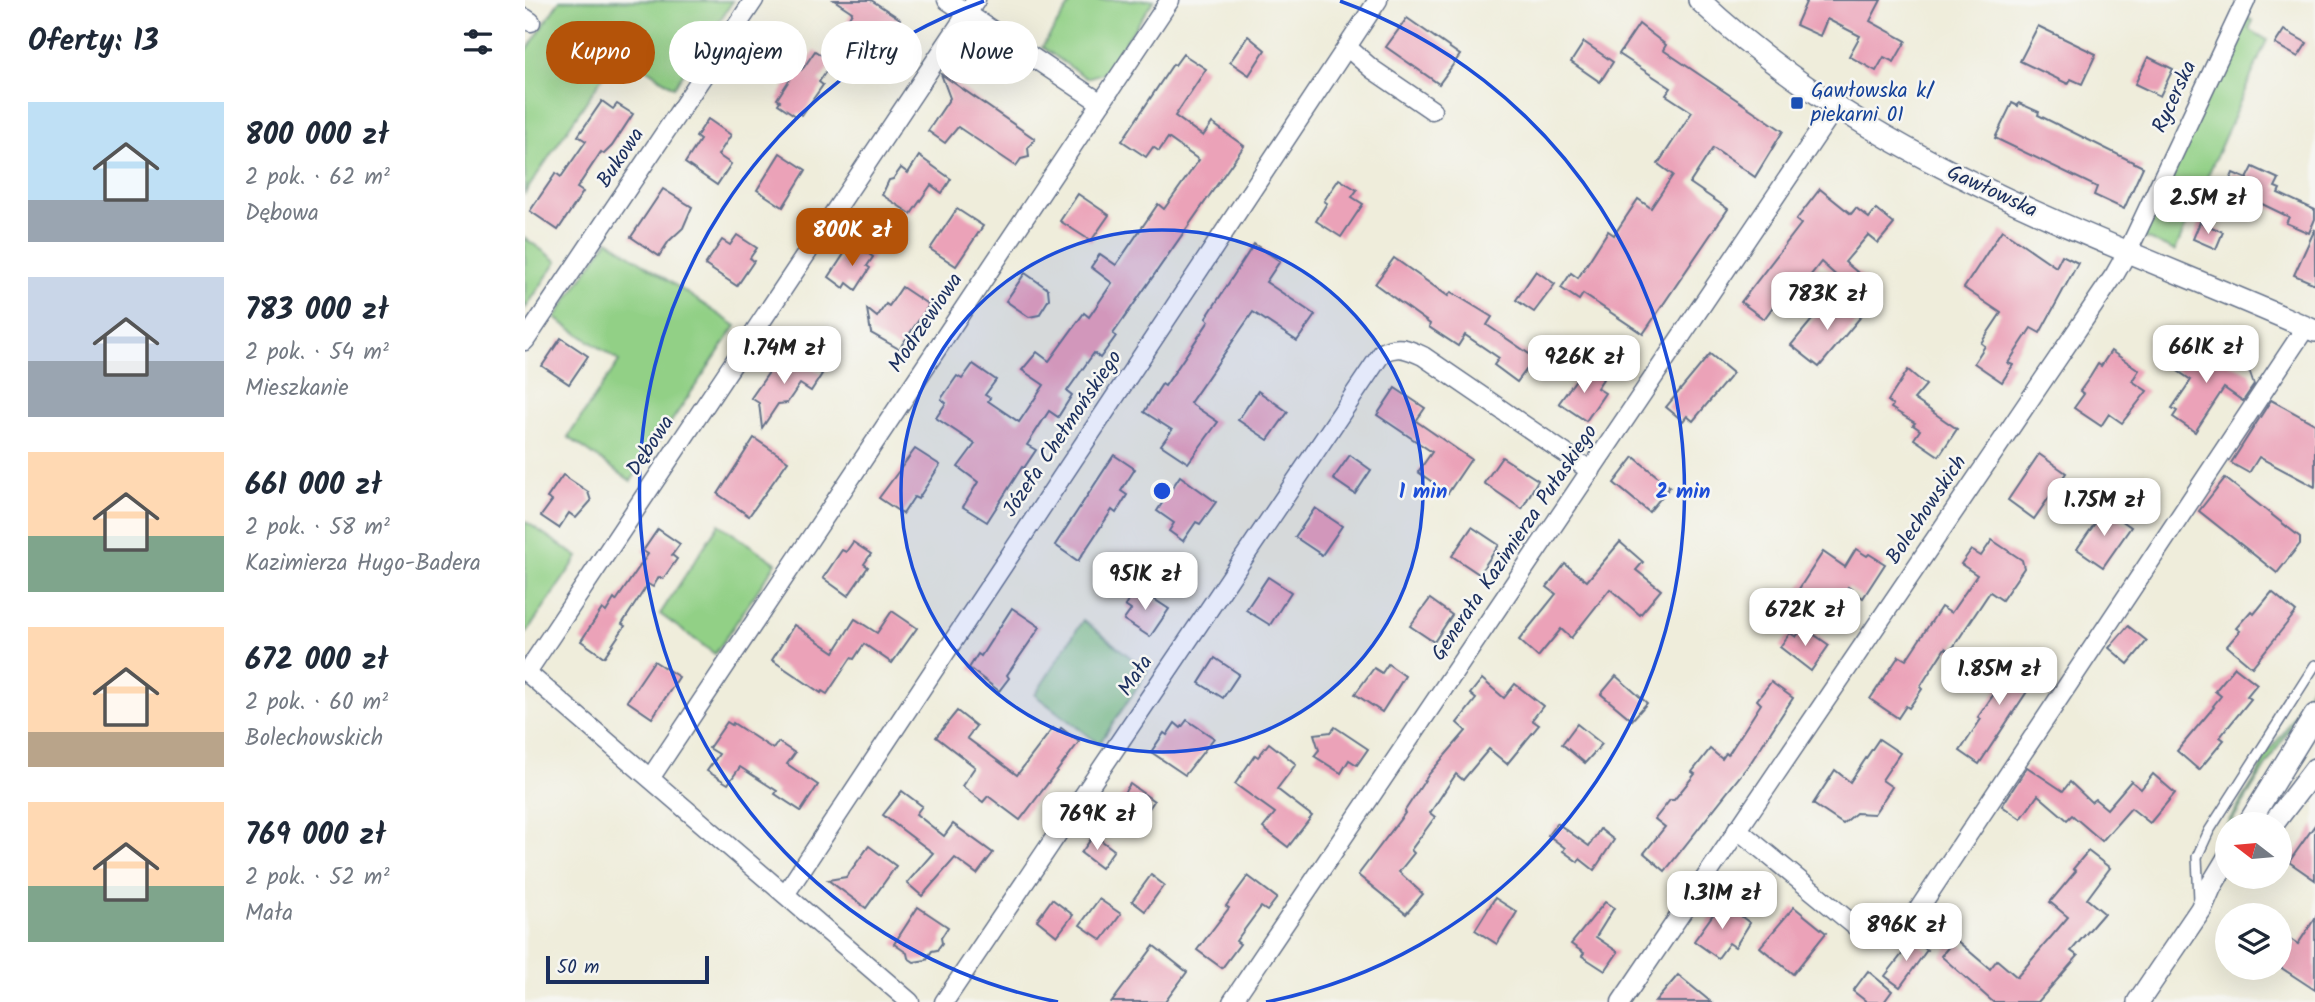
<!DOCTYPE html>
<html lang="pl">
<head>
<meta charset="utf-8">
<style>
  :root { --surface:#fff; --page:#f2f2f3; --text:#1f2937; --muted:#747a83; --accent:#b45309 }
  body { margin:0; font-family:Kalam,sans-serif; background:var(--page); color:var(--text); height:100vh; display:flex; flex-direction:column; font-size:26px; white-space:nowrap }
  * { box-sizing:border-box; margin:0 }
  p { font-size:23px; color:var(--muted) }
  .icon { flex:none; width:38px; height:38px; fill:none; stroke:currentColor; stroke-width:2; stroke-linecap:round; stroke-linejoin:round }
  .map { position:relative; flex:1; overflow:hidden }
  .side { display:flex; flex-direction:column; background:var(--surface); width:525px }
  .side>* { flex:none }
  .top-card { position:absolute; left:21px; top:21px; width:665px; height:63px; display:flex; gap:14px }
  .needle { width:46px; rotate:286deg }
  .tools { position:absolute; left:1690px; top:812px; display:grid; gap:14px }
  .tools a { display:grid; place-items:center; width:77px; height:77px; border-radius:50%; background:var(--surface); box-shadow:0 7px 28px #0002; font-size:35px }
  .scale { position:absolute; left:21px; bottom:18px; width:163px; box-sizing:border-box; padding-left:7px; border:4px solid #1b2f5e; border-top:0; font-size:19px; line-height:24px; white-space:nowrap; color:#1b2f5e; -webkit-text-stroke:5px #f6f6f2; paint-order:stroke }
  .price { position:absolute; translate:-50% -60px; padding:0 16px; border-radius:14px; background:#fff; color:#222; font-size:23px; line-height:46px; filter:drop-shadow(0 2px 4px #0008) }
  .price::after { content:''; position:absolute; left:50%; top:42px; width:21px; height:16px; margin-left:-10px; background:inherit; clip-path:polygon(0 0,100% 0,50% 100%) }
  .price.active { background:var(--accent); color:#fff }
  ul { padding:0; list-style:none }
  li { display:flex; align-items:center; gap:21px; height:175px; padding:0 28px }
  li span { display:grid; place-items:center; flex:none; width:196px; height:140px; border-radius:0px; color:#555 }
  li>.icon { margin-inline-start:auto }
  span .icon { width:84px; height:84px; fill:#fffc; stroke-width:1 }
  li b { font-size:30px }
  h2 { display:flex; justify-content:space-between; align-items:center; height:84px; padding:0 28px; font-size:30px }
  .tag { padding:0 24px; border-radius:32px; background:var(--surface); box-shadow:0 7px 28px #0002; font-size:24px; line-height:63px }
  .tag.active { background:var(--accent); color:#fff }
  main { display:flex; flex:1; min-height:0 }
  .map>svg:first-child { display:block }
  .grass { fill:#92d086; stroke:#568072; stroke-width:2 }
  .building { fill:#eba2b8 }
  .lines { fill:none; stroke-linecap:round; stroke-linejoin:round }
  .service-casing { stroke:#65728a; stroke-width:12 }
  .minor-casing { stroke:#65728a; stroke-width:21 }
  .tertiary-casing { stroke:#65728a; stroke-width:24 }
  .service { stroke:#fff; stroke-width:9 }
  .minor { stroke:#fff; stroke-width:18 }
  .tertiary { stroke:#fff; stroke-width:21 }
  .ring { fill:none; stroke:#1d4ed8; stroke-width:3.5 }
  .transit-dot { fill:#1a4fb4; stroke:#f6f6f2; stroke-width:2.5 }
  .labels { text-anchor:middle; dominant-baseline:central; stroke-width:5; stroke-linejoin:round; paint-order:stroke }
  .transit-label { font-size:21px; fill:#164399; stroke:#f6f6f2; text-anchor:start }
  .street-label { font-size:21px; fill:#1b2f5e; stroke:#f6f6f2 }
  .centre { fill:#1d4ed8; stroke:#f6f6f2; stroke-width:3.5 }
  .ring-label { font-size:21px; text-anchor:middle; font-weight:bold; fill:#1d4ed8; stroke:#f6f6f2; stroke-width:5; stroke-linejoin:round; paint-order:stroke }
</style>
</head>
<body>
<main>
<section class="side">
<h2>Oferty: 13<svg class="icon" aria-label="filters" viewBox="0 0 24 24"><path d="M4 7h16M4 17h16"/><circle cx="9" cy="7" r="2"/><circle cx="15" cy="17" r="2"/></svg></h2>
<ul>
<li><span style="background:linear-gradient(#bfe0f5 70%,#9aa5b1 0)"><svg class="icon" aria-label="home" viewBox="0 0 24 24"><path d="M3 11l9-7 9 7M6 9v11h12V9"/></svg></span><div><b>800 000 zł</b><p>2 pok. · 62 m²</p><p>Dębowa</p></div></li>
<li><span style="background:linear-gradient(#c9d6e8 60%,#9aa5b1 0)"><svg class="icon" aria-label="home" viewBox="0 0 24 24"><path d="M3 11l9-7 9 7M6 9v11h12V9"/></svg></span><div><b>783 000 zł</b><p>2 pok. · 54 m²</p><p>Mieszkanie</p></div></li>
<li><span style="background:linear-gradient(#ffd9b3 60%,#7fa58c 0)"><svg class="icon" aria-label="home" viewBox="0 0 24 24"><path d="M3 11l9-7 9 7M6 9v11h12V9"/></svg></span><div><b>661 000 zł</b><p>2 pok. · 58 m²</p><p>Kazimierza Hugo-Badera</p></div></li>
<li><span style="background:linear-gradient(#ffd9b3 75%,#b9a48a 0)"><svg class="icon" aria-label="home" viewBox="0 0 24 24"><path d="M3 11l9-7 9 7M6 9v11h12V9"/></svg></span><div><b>672 000 zł</b><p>2 pok. · 60 m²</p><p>Bolechowskich</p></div></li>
<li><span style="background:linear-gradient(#ffd9b3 60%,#7fa58c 0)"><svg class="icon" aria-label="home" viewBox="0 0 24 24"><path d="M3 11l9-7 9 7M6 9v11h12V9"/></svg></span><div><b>769 000 zł</b><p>2 pok. · 52 m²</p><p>Mała</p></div></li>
</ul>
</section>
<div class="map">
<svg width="1790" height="1002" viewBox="0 0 1790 1002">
  <rect width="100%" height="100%" fill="#f6f6f2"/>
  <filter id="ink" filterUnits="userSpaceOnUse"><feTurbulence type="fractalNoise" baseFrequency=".0143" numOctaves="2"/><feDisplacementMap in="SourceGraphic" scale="14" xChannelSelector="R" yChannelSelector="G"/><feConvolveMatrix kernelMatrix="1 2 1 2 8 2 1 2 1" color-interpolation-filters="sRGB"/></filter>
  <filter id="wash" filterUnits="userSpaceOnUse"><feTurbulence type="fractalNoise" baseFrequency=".00686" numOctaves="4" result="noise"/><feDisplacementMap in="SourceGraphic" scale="28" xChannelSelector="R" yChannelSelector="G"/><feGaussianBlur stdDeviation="1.57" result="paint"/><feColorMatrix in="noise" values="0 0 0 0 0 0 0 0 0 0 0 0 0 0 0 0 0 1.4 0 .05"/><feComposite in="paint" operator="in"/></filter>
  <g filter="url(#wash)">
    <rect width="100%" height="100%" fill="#efeddb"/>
    <g class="grass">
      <polygon points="35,0 208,1 149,87 95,51 0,193 0,53"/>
      <polygon points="548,0 629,0 579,73 561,78 517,47"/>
      <polygon points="1720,17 1728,21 1724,29 1742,40 1650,251 1618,237"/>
      <polygon points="0,238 32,261 0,309"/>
      <polygon points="83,240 211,326 106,481 43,437 94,361 30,318"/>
      <polygon points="0,521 53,557 0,635"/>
      <polygon points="194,524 251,563 190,654 135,614"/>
      <polygon points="558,620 623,671 574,744 510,695"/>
      <polygon points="1790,679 1790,687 1705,824 1703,824 1679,866 1685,851 1731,778 1742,752 1757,735"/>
    </g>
    <g id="blocks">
      <g class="building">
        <polygon points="309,0 346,0 375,19 372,27 357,47 322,21 327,12"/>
        <polygon points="1282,0 1356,0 1345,21 1381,41 1369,62 1359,57 1351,71 1324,56 1335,36 1302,19 1295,36 1271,25"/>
        <polygon points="882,18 935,55 914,84 861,47"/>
        <polygon points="1114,24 1141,45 1138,50 1258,131 1230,177 1188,148 1165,183 1203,209 1118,334 1058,294 1054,300 1036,288 1046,273 1053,278 1083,231 1089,235 1113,199 1126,208 1148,175 1133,164 1167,112 1141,95 1146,88 1094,54"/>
        <polygon points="1513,26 1571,54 1557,84 1546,79 1543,84 1495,61"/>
        <polygon points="1759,30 1782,43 1773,57 1750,44"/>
        <polygon points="723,36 740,50 724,75 705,62"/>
        <polygon points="1059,42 1088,62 1075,82 1046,62"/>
        <polygon points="290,51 307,62 294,82 298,85 277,115 274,113 271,116 253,104 255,101 252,99 272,68 276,70 279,67"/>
        <polygon points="658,54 681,69 650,116 678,136 687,123 719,146 588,334 591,336 575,358 569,353 542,391 547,395 533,417 524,411 502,445 511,450 499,468 497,467 462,522 438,507 453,482 433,467 450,444 411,418 421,403 416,399 432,376 437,379 448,364 471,380 460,395 465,398 463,401 494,422 519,385 497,370 512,352 524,361 559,313 564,317 587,283 566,267 575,254 591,265 633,204 639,209 674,160 643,138 634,151 628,147 621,157 597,141 648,64 650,65"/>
        <polygon points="1623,57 1648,69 1635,96 1610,84"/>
        <polygon points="416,74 510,139 503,148 504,157 496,159 491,166 433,127 420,143 403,131 425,98"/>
        <polygon points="77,101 88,109 92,104 108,114 87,146 79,154 76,152 52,188 58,192 33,230 5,211 31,173 36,177 61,141 53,136"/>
        <polygon points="1487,103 1493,106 1494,103 1514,112 1513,115 1618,167 1599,209 1569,195 1572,187 1470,138"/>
        <polygon points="183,119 206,135 193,155 206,164 192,185 160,163 175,140 171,137"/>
        <polygon points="255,153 281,170 258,207 232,190"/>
        <polygon points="394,156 426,179 417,193 406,185 386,214 357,195 364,180 368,179 376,168 383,173"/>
        <polygon points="1728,167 1754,179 1750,187 1755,189 1753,193 1790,210 1790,219 1784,233 1761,223 1764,217 1702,187 1708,173 1722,179"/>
        <polygon points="814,179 832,190 827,197 838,204 816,237 791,221 802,203 799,201"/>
        <polygon points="138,189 167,207 158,228 144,241 134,256 106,237"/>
        <polygon points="1295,189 1326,214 1331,208 1344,218 1351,209 1369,224 1353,243 1343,235 1320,262 1348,285 1336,298 1296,262 1278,285 1269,278 1239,319 1216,302 1276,224 1271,220"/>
        <polygon points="553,194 584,215 566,241 535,221"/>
        <polygon points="432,209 458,226 431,266 405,249"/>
        <polygon points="1675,222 1698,232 1691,249 1668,239"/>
        <polygon points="1790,229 1790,284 1769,275"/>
        <polygon points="1477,230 1531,267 1537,255 1553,263 1515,333 1506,328 1483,363 1488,365 1477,382 1449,363 1460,346 1456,343 1476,313 1439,288"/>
        <polygon points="212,235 232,248 225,258 229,261 212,286 180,265 197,240 205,245"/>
        <polygon points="330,244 348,257 342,266 345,268 331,290 322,283 319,288 304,277 321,251 324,253"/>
        <polygon points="729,244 755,261 741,282 790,315 772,341 728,312 665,403 693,422 663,463 636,445 647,430 619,412 637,384 640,386 684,321 681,318"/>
        <polygon points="869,258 923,296 926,292 967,317 962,325 1010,358 992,382 969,365 974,358 940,335 933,346 904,327 905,324 850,284"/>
        <polygon points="1011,271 1030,284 1009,312 991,300"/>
        <polygon points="500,273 523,289 524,299 514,315 504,317 481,301"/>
        <polygon points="377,287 404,305 374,349 346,333 342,309 352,317 361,304 364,306"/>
        <polygon points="1321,298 1339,313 1294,367 1266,345 1296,309 1305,317"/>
        <polygon points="36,338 63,356 44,384 17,366"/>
        <polygon points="1664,343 1684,355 1725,373 1729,385 1718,401 1699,388 1670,432 1648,417 1652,411 1647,408 1666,380 1647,367"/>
        <polygon points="1586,351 1614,370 1607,381 1622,391 1597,423 1584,414 1576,426 1549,408 1559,394 1555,391 1565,377 1573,364 1576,366"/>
        <polygon points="1185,354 1208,373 1168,421 1162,416 1158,421 1141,407"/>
        <polygon points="270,356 297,374 286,391 275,384 262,403 253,404 237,428 234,403 226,398 249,365 259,371"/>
        <polygon points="1060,367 1078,379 1072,388 1080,393 1061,421 1034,403"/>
        <polygon points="1383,370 1401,385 1389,399 1432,429 1414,456 1389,439 1395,430 1388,425 1390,423 1366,408 1368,405 1363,401"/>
        <polygon points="870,388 900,408 891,421 946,459 923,493 893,472 907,452 852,415"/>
        <polygon points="733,391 763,412 743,440 713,420"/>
        <polygon points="1746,400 1790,424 1790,487 1734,457 1724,473 1706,463"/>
        <polygon points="229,438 263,461 224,516 193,494"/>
        <polygon points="390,449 415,465 393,499 389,497 378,514 354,498"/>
        <polygon points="1514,454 1541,473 1509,519 1483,500"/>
        <polygon points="589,455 610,469 596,491 602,495 591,513 587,510 553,561 530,545"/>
        <polygon points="825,455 846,470 830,494 808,479"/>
        <polygon points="977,457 1013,480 997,509 959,483"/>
        <polygon points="1109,457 1145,487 1124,512 1089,483"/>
        <polygon points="38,475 63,492 66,501 51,518 44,513 34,528 16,516 27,501 22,498"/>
        <polygon points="655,476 691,502 675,524 671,522 658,541 644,531 649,523 632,511"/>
        <polygon points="1700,478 1775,537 1775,544 1752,573 1674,511"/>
        <polygon points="790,508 817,526 797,555 770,537"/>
        <polygon points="1580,509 1606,527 1578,567 1552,549"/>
        <polygon points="947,527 974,545 954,574 927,556"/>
        <polygon points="133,529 155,544 147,555 152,559 138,579 134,577 128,587 123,584 97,624 100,626 79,657 56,641 77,609 81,612 89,599 91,601 123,554 118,551"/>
        <polygon points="1467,540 1497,560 1499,568 1477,600 1465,592 1425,652 1420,648 1395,687 1397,689 1384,708 1381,706 1373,718 1345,699 1374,656 1381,660 1416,607 1426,613 1452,575 1436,564 1446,550 1456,556"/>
        <polygon points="328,542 346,554 339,564 343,567 323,596 298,578 317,550 321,552"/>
        <polygon points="1095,542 1118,562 1111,570 1136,590 1115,615 1085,589 1046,638 1036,629 1013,657 994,640 1031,594 1022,587 1040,564 1062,581"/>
        <polygon points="1331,549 1342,556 1344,554 1360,564 1338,598 1323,587 1303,618 1270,595 1298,552 1320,567"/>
        <polygon points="743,577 766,592 745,625 721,610"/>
        <polygon points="612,588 644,609 625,637 599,620 606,610 600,606"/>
        <polygon points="1747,592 1771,612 1727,667 1702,646 1715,631 1711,628 1726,611 1729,614"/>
        <polygon points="905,599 927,615 909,642 885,626"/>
        <polygon points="487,608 515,627 482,675 484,678 474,691 444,668 453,654 456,656"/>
        <polygon points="367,611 392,628 367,663 339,644 329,659 326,658 302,694 297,691 296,693 247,660 269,625 309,652 330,619 352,633"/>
        <polygon points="1603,626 1622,641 1603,664 1584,648"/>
        <polygon points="1278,627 1304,645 1286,671 1255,647 1265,633 1271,637"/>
        <polygon points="1483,655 1513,675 1454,764 1435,751 1456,719 1453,717 1473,688 1465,682"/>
        <polygon points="690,658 714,674 698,698 674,683"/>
        <polygon points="129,661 154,677 127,718 102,701"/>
        <polygon points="863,664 880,676 857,712 830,694 849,668 857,673"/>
        <polygon points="1710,667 1732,684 1722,696 1726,699 1695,737 1699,740 1674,770 1652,751 1689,707 1688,706 1696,696 1690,691"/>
        <polygon points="1091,676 1122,703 1107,720 1076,694"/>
        <polygon points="957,679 979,698 990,684 1018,706 1007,720 1014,725 982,764 964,749 938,780 931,774 905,813 910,817 886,850 889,853 874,872 898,894 881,914 833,875 880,813 879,812 904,774 941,731 932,723 951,699 945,694"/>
        <polygon points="1246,682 1268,698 1226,762 1140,871 1119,853 1140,827 1130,819 1145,800 1149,800 1170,774 1167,772 1185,749 1197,759 1201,753 1203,755 1236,704 1232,700"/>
        <polygon points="432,711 451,726 442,738 492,775 528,728 533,732 536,728 554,742 495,820 463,796 458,802 437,786 450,767 411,737"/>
        <polygon points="662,720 689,738 660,775 626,752 639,733 642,735 650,723 656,728"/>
        <polygon points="202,722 207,725 208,723 248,749 253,742 270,753 262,764 293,785 276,811 250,794 252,791 215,767 203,784 182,771 194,754 184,748"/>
        <polygon points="1052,724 1077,744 1060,763 1037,744"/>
        <polygon points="810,727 843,749 832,765 824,760 816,773 789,756 794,750 789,734 806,732"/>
        <polygon points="1354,739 1375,753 1357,780 1367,787 1349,814 1331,813 1318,824 1288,804 1310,770 1325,782"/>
        <polygon points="744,743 771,764 752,789 787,816 763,847 738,828 750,813 710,784 730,755 733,757"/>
        <polygon points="1502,767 1538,791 1545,782 1566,802 1570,799 1582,809 1606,781 1616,789 1628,774 1650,793 1625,823 1606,808 1577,841 1547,815 1542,820 1513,795 1496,819 1477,806"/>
        <polygon points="605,784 629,801 614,823 590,806"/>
        <polygon points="377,791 397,806 391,814 419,836 428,824 468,853 452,874 430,858 397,896 382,883 408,853 358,815"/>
        <polygon points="1032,823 1064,846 1075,829 1089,840 1069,870 1055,859 1053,862 1038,851 1040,848 1023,835"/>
        <polygon points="1790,825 1790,880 1764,862"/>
        <polygon points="569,835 589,850 576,868 556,853"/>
        <polygon points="344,846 371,866 341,908 303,880 321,877"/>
        <polygon points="1563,851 1585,868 1562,899 1579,913 1546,951 1553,956 1513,1002 1468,1002 1416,956 1430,939 1465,969 1472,960 1492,977 1543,917 1525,902 1551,871 1548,869"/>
        <polygon points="626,875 639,885 620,911 607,901"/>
        <polygon points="723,876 752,898 742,911 736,907 711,941 715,944 697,968 672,950 704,908 701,906"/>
        <polygon points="970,898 992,912 972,944 950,930"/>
        <polygon points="527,899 548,915 532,936 512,920"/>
        <polygon points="574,899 596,914 577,940 555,925"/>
        <polygon points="1080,902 1089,908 1071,937 1093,952 1080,971 1057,956 1059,953 1046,944"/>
        <polygon points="1197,902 1225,923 1210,947 1204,943 1193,958 1169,941"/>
        <polygon points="393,907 423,927 416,938 417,943 412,950 407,951 401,960 389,962 383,958 382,953 369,944"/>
        <polygon points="1269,907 1301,933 1268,974 1235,947"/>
        <polygon points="1790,918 1790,990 1755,967 1755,932 1773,944"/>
        <polygon points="1388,940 1402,950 1375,987 1360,976"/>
        <polygon points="629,946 662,972 640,1002 587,1002"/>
        <polygon points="1343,971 1367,991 1359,1002 1342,1002 1328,991"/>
        <polygon points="1153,975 1186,1002 1130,1002"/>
      </g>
    </g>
  </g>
  <g filter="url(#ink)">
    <use href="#blocks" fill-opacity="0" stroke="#65728a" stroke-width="2"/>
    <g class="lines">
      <g class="service-casing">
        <polyline id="service" points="1674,899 1672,857 1684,831 1790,665"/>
      </g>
      <g class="minor-casing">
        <g id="minor">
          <polyline points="422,0 576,103"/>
          <polyline points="0,18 6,22"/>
          <polyline points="822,47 847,69 907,110"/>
          <polyline points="0,341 229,0"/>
          <polyline points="0,671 385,1002"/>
          <polyline points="2,672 451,0"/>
          <polyline points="126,777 645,0"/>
          <path d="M1212,829L1336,931C1359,941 1366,939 1385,922L1781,327"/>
          <polyline points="261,893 853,0"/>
          <path d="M419,1002L857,353C872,344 883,349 898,356L1066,471"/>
          <polyline points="707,1002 1310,108"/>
          <polyline points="1096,1002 1590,274 1603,251 1721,0"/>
        </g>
      </g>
      <g class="tertiary-casing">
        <g id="tertiary">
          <path d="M1174,0C1350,166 1573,235 1790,331"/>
          <polyline points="1723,824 1790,715"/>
          <polyline points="1748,824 1790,769"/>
          <polyline points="1613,1002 1676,909 1686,886 1703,858"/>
        </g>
      </g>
      <use href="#service" class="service"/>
      <use href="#minor" class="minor"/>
      <use href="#tertiary" class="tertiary"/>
    </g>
  </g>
  <circle cx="637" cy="491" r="261" fill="#1d4ed8" fill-opacity=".12"/>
  <g class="ring">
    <circle cx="637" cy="491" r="261"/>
    <path d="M533 1002A521 521 0 0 1 459 1M815 1A521 521 0 0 1 741 1002"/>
  </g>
  <rect class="transit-dot" x="1265" y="96" width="14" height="14" rx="3.5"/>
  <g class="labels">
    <g class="transit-label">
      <text x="1286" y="91">Gawłowska k/<tspan x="1286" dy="24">piekarni 01</tspan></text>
    </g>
    <g class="street-label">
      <text transform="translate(1650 97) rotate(-65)">Rycerska</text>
      <text transform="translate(96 158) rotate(-56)">Bukowa</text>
      <text transform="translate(1467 192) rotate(25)">Gawłowska</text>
      <text transform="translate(401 323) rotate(-56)">Modrzewiowa</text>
      <text transform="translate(538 434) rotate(-56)">Józefa Chełmońskiego</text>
      <text transform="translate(126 446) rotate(-56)">Dębowa</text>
      <text transform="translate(1402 510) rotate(-56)">Bolechowskich</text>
      <text transform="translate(990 543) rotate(-56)">Generała Kazimierza Pułaskiego</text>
      <text transform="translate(611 676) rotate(-56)">Mała</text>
    </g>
  </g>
  <circle cx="637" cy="491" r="10" class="centre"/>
  <g class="ring-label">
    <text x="898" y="498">1 min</text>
    <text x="1158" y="498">2 min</text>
  </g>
</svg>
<div class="tools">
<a><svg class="needle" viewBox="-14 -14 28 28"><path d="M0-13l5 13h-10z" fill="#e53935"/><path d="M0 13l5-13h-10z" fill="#747a83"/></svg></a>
<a><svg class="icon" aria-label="layers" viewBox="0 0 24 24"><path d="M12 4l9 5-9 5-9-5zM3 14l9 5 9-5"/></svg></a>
</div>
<div class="scale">50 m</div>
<b class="price" style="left:1683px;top:236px">2.5M zł</b>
<b class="price active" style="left:327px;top:268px">800K zł</b>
<b class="price" style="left:1302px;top:332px">783K zł</b>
<b class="price" style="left:1681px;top:385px">661K zł</b>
<b class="price" style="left:259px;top:386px">1.74M zł</b>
<b class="price" style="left:1059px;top:395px">926K zł</b>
<b class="price" style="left:1579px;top:538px">1.75M zł</b>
<b class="price" style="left:620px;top:612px">951K zł</b>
<b class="price" style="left:1280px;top:648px">672K zł</b>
<b class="price" style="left:1474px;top:707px">1.85M zł</b>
<b class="price" style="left:572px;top:852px">769K zł</b>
<b class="price" style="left:1197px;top:931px">1.31M zł</b>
<b class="price" style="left:1381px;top:963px">896K zł</b>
<div class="top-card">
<a class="tag active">Kupno</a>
<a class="tag">Wynajem</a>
<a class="tag">Filtry</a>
<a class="tag">Nowe</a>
</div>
</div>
</main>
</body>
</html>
